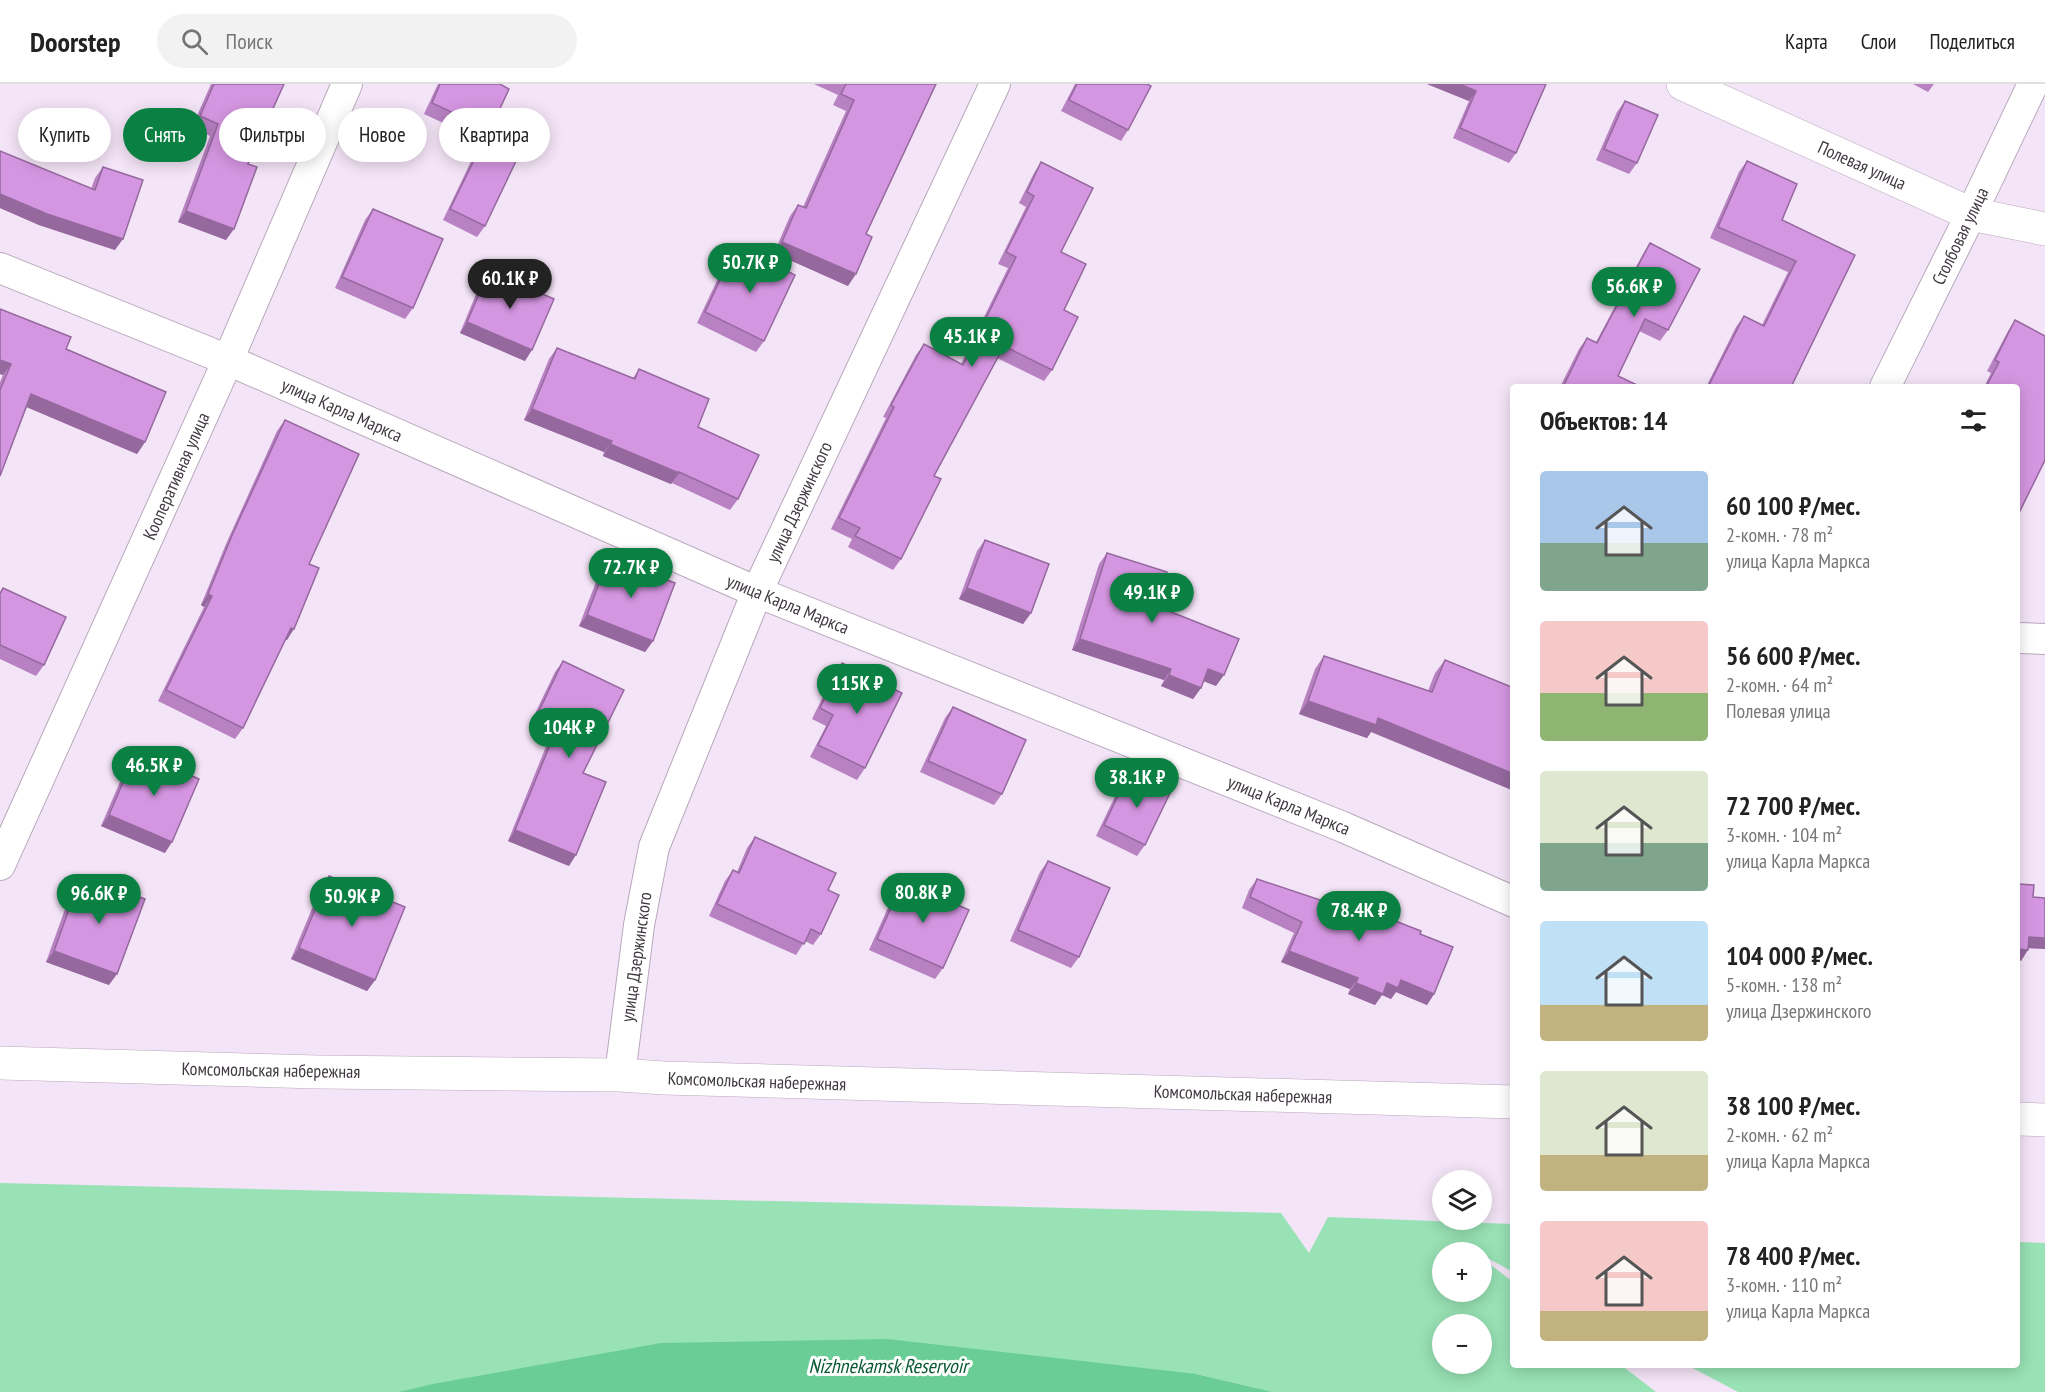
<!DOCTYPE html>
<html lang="ru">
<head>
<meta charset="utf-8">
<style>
  :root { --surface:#fff; --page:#f2f2f2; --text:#222; --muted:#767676; --line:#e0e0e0; --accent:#0b8043 }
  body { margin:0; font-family:"PT Sans Narrow",sans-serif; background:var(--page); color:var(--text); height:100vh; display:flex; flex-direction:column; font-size:22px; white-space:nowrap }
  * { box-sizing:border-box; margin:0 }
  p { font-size:20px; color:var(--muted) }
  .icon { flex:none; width:33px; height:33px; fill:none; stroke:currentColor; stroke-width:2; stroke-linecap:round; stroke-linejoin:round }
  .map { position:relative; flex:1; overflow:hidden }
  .side { position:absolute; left:1510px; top:300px; width:510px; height:984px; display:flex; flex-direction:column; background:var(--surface); border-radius:6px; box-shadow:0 3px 15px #0003 }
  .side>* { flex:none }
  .hud { position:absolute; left:18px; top:24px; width:570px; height:54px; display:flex; gap:12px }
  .controls { position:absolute; left:1432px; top:1086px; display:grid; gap:12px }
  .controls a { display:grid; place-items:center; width:60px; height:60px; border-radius:50%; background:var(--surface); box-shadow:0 3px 15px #0003; font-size:30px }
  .price { position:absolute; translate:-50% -51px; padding:0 14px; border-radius:21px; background:var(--accent); color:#fff; font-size:20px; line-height:39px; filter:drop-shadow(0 2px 3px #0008) }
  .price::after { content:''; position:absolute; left:50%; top:36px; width:18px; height:14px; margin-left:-9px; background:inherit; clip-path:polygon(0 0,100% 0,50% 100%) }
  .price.on { background:#222; color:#fff }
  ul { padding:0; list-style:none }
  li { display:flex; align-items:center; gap:18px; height:150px; padding:0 30px }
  li span { display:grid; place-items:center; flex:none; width:168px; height:120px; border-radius:6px; color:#555 }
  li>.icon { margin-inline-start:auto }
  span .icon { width:72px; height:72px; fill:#fffc; stroke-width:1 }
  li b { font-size:26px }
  h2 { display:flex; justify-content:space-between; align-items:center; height:72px; padding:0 30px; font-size:26px }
  .chip { padding:0 21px; border-radius:27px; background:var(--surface); box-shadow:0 3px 15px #0003; font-size:21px; line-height:54px }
  .chip.on { background:var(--accent); color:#fff }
  header { display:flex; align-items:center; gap:36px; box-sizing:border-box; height:84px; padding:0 30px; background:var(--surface); border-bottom:2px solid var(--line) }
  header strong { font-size:28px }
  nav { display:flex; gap:33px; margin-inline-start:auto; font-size:21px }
  .search { width:420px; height:54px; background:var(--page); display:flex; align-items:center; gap:15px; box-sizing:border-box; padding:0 21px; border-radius:33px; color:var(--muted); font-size:22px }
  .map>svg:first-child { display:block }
  .green { fill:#98e2b5; fill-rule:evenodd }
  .water { fill:#69cd95 }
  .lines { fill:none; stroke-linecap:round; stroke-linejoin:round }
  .minor-casing { stroke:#b8a8bb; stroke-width:32 }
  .tertiary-casing { stroke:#b8a8bb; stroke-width:34 }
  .minor { stroke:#fff; stroke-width:30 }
  .tertiary { stroke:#fff; stroke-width:33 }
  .wall { fill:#b781c2 }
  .shaded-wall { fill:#95699e }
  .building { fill:#d596e1; stroke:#95699e; stroke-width:1.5 }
  .labels { text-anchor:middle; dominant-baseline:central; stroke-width:6; stroke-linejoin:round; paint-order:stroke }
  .street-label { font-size:18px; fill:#403941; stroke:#fff }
  .water-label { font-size:20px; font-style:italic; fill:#085834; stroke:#fff }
</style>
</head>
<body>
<header>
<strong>Doorstep</strong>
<div class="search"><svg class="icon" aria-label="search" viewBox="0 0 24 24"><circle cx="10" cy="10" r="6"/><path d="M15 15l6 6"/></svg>Поиск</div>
<nav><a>Карта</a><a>Слои</a><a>Поделиться</a></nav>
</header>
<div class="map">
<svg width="2045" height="1308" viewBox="0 0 2045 1308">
  <rect width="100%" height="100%" fill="#f4e4f7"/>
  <g class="green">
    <path d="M0,1099L1281,1129L1309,1169L1328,1133L1513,1140V1188L1482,1171V1168H1443V1208H1482V1174L1513,1198L1514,1281H1621L1656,1308H1273L1196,1290L443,1308H0ZM1443,1240H1482V1280H1443Z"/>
    <polygon points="2018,1158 2045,1159 2045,1308 1738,1308 1687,1281 2018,1281"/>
  </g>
  <polygon class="water" points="887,1255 1196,1290 1273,1308 399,1308 433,1300 661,1259"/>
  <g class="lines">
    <g class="minor-casing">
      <g id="minor">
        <polyline points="0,184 228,276 757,508 1343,743 1514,818"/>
        <polyline points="1885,303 1971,130 2033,0"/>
        <polyline points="2018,554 2045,555"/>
        <polyline points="0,781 228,276 347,0"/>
        <polyline points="620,991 639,841 654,763 757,508 995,0"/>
      </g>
    </g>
    <g class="tertiary-casing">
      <g id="tertiary">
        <polyline points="1683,0 1971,130 2045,145"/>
        <polyline points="0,979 318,988 620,991 664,994 1514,1018"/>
        <polyline points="2018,1035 2045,1036"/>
      </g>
    </g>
    <use href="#minor" class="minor"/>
    <use href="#tertiary" class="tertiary"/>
  </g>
  <g class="wall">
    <polygon points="211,0 284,0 248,80 226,156 178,138 210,52 192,43"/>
    <polygon points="438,0 500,0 490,46 482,57 424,30"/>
    <polygon points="814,0 936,0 866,150 848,202 774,169 790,132 798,121 803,123 846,27 833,21 838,11"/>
    <polygon points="1075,0 1147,0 1128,46 1121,57 1061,27"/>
    <polygon points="1427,0 1546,0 1516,69 1509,79 1453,54 1469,17"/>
    <polygon points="1913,0 1934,0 1928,8"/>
    <polygon points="1625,17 1637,79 1629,90 1596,76 1617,28"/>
    <polygon points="483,58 485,142 477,153 443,136 475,69"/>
    <polygon points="0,67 91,105 95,94 103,83 115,166 39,141 0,124"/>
    <polygon points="1747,77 1782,136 1855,171 1791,303 1706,303 1736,243 1744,232 1762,241 1788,188 1710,154 1739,88"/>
    <polygon points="1041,78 1061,168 1064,226 1052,286 1044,297 997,274 934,392 901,475 893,486 848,463 852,455 831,445 886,334 883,333 916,271 924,260 961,280 1008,184 998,180 1026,123 1019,119 1034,89"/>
    <polygon points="373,125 413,224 405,235 335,204 365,136"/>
    <polygon points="1650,159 1668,246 1660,257 1639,247 1618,292 1641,303 1560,303 1579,265 1587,254 1596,258 1643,170"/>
    <polygon points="736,162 764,257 756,268 697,239 728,173"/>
    <polygon points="489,187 525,277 460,249 481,198"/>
    <polygon points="0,225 66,265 145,358 137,370 27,323 0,392 0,298 3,291 0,290"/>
    <polygon points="2015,236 2018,303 1984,303 1991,289 1987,287 2008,247"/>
    <polygon points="557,264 633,294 639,285 698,343 738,415 730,426 672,399 671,400 603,372 604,368 524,336 549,275"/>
    <polygon points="285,336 309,480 287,556 285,556 243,644 235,655 158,617 204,523 201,521 226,460 277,347"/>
    <polygon points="985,456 1031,529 1023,540 959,515 977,467"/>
    <polygon points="1107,469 1156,522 1216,602 1203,597 1201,604 1193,615 1161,602 1164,596 1072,566 1099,480"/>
    <polygon points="609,474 653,557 645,568 579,542 601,485"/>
    <polygon points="3,504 44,581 36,592 0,575 0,508"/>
    <polygon points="1324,572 1428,607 1435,589 1445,576 1514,604 1371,648 1367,654 1299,630 1315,585"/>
    <polygon points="563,577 583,689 569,782 508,757 551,650 530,640 555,588"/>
    <polygon points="842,579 865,684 857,696 810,673 826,642 812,635 834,590"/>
    <polygon points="953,623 1002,710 994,721 920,688 945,634"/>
    <polygon points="136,668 165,769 101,742 128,679"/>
    <polygon points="1129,689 1145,761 1137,772 1096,752 1121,700"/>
    <polygon points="755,753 828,806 821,850 813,861 805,857 796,871 709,832 725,797 733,786 737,788 747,764"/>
    <polygon points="1048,777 1079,873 1071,884 1010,857 1040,788"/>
    <polygon points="81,792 109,901 46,878 73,803"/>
    <polygon points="329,792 375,896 367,907 291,875 321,803"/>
    <polygon points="1257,795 1386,841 1390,835 1420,850 1434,910 1427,921 1396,908 1391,915 1382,911 1375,921 1348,910 1350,905 1281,878 1294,849 1242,824 1249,806"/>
    <polygon points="903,797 943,884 935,895 869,866 895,808"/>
  </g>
  <g class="shaded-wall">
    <polygon points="1427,0 1460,0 1476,7 1469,17"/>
    <polygon points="0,110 123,155 115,166 39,141 0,124"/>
    <polygon points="186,127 234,145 226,156 178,138"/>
    <polygon points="782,158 856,190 848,202 774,169"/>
    <polygon points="467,238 532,266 525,277 460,249"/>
    <polygon points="0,276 11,280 3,291 0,290"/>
    <polygon points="31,310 145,358 137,370 24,322"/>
    <polygon points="532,325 612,357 604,368 524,336"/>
    <polygon points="610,360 679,389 671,400 603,372"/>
    <polygon points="967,504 1031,529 1023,540 959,515"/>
    <polygon points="208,510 212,512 204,523 201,521"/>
    <polygon points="587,531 653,557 645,568 579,542"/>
    <polygon points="291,544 294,545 287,556 283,555"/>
    <polygon points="1080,555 1171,585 1164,596 1072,566"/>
    <polygon points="1208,585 1224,591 1216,602 1201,596"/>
    <polygon points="1169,591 1201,604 1193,615 1161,602"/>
    <polygon points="1308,617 1378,634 1514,690 1514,707 1371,648 1367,654 1299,630"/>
    <polygon points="109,731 172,758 165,769 101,742"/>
    <polygon points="515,746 576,771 569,782 508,757"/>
    <polygon points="2029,853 2045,854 2045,865 2022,864"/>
    <polygon points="299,864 375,896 367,907 291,875"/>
    <polygon points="2018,865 2028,866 2021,877 2018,876"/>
    <polygon points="54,867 117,890 109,901 46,878"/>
    <polygon points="1289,867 1358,894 1350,905 1281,878"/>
    <polygon points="1401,896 1434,910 1427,921 1396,908 1391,915 1382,911 1375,921 1348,910 1356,899 1387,899"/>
  </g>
  <g class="building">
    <polygon points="214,0 284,0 248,80 257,83 234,145 186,127 218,40 200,32"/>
    <polygon points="440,0 500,0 509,5 490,46 432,19"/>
    <polygon points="846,0 936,0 866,150 872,153 856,190 782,158 798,121 806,124 854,16 841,10"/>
    <polygon points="1077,0 1147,0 1151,2 1128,46 1069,16"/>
    <polygon points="1460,0 1546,0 1516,69 1460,44 1476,7"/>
    <polygon points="1625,17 1658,31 1637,79 1604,65"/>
    <polygon points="483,58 517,75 485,142 450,125"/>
    <polygon points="0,67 95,106 103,83 143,96 123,155 47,130 0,110"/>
    <polygon points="1747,77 1797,100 1782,136 1855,171 1791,303 1708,303 1744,232 1764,242 1796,177 1718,143"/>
    <polygon points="1041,78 1093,104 1061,168 1086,180 1064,226 1078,233 1052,286 1004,262 934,392 941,395 901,475 855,452 860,444 839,434 894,323 891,321 924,260 963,281 1016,173 1006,168 1034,112 1027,108"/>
    <polygon points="373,125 443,155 413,224 342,193"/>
    <polygon points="1650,159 1700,185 1668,246 1645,235 1618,292 1641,303 1563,303 1587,254 1597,259"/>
    <polygon points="736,162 795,191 764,257 705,228"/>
    <polygon points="489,187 554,215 532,266 467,238"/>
    <polygon points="0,225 71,253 66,265 166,308 145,358 31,310 0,392 0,306 11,280 0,276"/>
    <polygon points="2015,236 2045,252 2045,376 2018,431 2018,303 1986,303 1999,278 1995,276"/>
    <polygon points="557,264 635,295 639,285 709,315 698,343 759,371 738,415 679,388 679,389 610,360 612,357 532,325"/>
    <polygon points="285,336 359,370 309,480 319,484 294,545 291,544 243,644 166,606 212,512 208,510 233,449"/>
    <polygon points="985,456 1049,480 1031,529 967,504"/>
    <polygon points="1107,469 1167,488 1156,522 1239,555 1224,591 1208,585 1201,604 1169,591 1171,585 1080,555"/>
    <polygon points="609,474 675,499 653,557 587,531"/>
    <polygon points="3,504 66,533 44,581 0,561 0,510"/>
    <polygon points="1324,572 1432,608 1445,576 1514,604 1514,690 1378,634 1376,641 1308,617"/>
    <polygon points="563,577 624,606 583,689 606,698 576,771 515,746 559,639 538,629"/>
    <polygon points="842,579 902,609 865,684 818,661 833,631 820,624"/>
    <polygon points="953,623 1026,656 1002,710 928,677"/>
    <polygon points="136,668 199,695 172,758 109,731"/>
    <polygon points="1129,689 1170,709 1145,761 1104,741"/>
    <polygon points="755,753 836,789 828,806 839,811 821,850 811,845 804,860 717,820 733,786 739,789"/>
    <polygon points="1048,777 1110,804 1079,873 1018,846"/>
    <polygon points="81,792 145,815 117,890 54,867"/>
    <polygon points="329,792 405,823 375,896 299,864"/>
    <polygon points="1257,795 1353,827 1387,841 1390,835 1421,847 1420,850 1453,863 1434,910 1401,896 1398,904 1387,899 1383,910 1356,899 1358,894 1289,867 1302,838 1250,813"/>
    <polygon points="903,797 969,826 943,884 877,855"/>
    <polygon points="2018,800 2034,801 2033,813 2045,814 2045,854 2029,853 2028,866 2018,865"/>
  </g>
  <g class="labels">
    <g class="street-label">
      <text transform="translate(1862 81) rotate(24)">Полевая улица</text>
      <text transform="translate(1960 152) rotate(-64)">Столбовая улица</text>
      <text transform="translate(342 326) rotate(24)">улица Карла Маркса</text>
      <text transform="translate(176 392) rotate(-66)">Кооперативная улица</text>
      <text transform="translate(799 418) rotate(-65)">улица Дзержинского</text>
      <text transform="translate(788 520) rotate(22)">улица Карла Маркса</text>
      <text transform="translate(1289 721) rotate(22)">улица Карла Маркса</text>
      <text transform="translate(636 873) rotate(-82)">улица Дзержинского</text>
      <text transform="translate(271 986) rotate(1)">Комсомольская набережная</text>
      <text transform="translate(757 997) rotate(2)">Комсомольская набережная</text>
      <text transform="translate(1243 1010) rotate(2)">Комсомольская набережная</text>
    </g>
    <g class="water-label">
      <text x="888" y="1282">Nizhnekamsk Reservoir</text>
    </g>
  </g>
</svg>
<div class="controls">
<a><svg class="icon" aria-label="layers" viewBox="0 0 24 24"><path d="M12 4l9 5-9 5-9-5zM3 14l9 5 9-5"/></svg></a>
<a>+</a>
<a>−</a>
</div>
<b class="price" style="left:750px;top:210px">50.7K ₽</b>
<b class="price on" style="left:510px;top:226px">60.1K ₽</b>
<b class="price" style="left:1634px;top:234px">56.6K ₽</b>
<b class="price" style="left:972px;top:284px">45.1K ₽</b>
<b class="price" style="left:631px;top:515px">72.7K ₽</b>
<b class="price" style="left:1152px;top:540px">49.1K ₽</b>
<b class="price" style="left:857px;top:631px">115K ₽</b>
<b class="price" style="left:569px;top:675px">104K ₽</b>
<b class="price" style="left:154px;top:713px">46.5K ₽</b>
<b class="price" style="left:1137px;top:725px">38.1K ₽</b>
<b class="price" style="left:923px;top:840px">80.8K ₽</b>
<b class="price" style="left:99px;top:841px">96.6K ₽</b>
<b class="price" style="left:352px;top:844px">50.9K ₽</b>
<b class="price" style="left:1359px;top:858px">78.4K ₽</b>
<div class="hud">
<a class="chip">Купить</a>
<a class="chip on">Снять</a>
<a class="chip">Фильтры</a>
<a class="chip">Новое</a>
<a class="chip">Квартира</a>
</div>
<section class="side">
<h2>Объектов: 14<svg class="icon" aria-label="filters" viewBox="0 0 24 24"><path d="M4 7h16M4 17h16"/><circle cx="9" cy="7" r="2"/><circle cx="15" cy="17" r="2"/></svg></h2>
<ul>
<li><span style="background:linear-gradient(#a9c7e8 60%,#7fa58c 0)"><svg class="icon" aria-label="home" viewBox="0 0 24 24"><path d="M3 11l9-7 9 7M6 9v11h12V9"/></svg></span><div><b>60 100 ₽/мес.</b><p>2-комн. · 78 m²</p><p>улица Карла Маркса</p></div></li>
<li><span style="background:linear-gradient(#f6c9c9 60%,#8fb573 0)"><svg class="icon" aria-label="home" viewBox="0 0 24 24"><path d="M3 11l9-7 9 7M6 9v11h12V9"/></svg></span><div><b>56 600 ₽/мес.</b><p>2-комн. · 64 m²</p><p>Полевая улица</p></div></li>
<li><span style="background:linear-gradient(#dfe7d0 60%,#7fa58c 0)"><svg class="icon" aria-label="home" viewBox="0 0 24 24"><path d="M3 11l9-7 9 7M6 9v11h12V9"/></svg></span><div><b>72 700 ₽/мес.</b><p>3-комн. · 104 m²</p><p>улица Карла Маркса</p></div></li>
<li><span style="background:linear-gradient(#bfe0f5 70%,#c2b280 0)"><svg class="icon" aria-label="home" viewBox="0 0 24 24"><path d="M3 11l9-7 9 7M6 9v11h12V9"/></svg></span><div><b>104 000 ₽/мес.</b><p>5-комн. · 138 m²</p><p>улица Дзержинского</p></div></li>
<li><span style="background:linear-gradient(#dfe7d0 70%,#c2b280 0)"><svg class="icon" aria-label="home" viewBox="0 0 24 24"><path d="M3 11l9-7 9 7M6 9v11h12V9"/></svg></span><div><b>38 100 ₽/мес.</b><p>2-комн. · 62 m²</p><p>улица Карла Маркса</p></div></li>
<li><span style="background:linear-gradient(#f6c9c9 75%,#c2b280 0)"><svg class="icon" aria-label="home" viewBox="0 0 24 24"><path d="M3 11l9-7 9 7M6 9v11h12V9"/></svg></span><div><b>78 400 ₽/мес.</b><p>3-комн. · 110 m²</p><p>улица Карла Маркса</p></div></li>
</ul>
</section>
</div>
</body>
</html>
